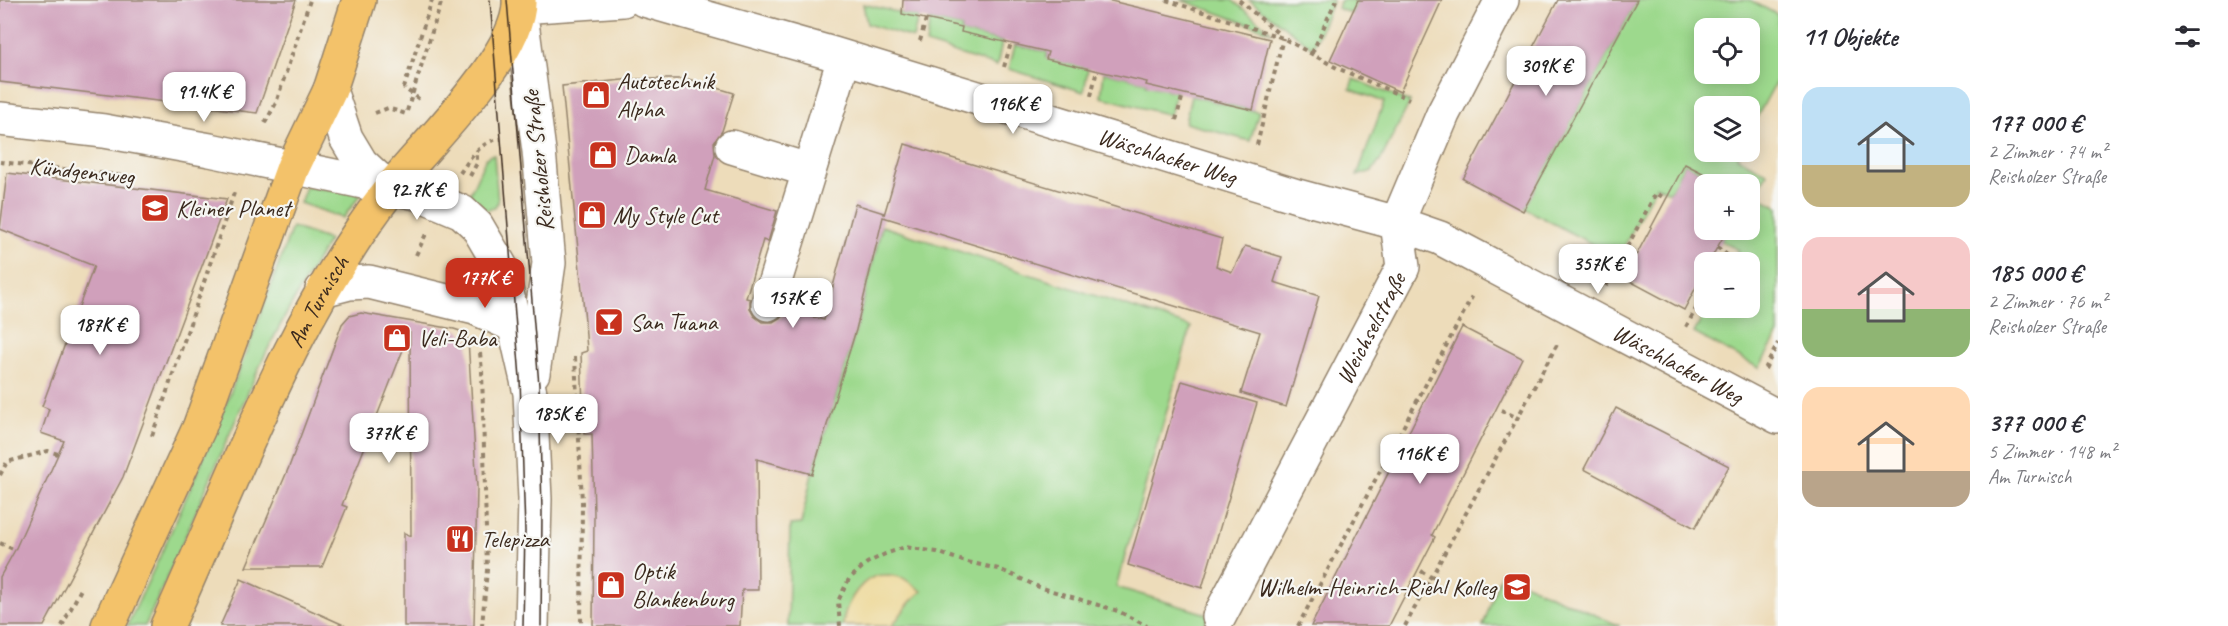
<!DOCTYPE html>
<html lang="de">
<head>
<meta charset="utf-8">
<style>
  :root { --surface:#fff; --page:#f2f2f3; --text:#2b2b33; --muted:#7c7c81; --accent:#c8321e }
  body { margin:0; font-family:Caveat,sans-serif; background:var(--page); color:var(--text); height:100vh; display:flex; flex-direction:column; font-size:22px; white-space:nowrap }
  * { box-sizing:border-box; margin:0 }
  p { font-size:20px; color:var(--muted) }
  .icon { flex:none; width:33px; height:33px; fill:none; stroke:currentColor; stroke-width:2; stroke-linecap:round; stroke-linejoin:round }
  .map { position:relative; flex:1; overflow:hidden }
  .side { display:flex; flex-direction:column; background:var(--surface); width:450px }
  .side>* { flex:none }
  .tools { position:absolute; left:1694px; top:18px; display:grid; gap:12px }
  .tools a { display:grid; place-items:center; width:66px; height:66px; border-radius:12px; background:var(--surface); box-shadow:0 3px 15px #0003; font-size:30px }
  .price { position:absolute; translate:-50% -51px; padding:0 14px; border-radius:12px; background:#fff; color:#222; font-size:20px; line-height:39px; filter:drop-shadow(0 2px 3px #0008) }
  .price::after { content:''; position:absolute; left:50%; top:36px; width:18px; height:14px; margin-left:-9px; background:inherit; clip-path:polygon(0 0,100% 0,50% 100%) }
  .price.active { background:var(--accent); color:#fff }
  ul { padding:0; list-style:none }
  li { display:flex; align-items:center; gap:18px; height:150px; padding:0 24px }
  li span { display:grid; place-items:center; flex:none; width:168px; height:120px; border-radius:18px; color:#555 }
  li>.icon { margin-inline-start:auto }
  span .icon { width:72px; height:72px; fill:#fffc; stroke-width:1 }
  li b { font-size:26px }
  h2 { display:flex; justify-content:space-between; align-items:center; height:72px; padding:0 24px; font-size:26px }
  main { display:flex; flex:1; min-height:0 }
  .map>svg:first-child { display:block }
  .green { fill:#9dd98d; stroke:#6c8256; stroke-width:1.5; fill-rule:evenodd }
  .sand { fill:#eeda9e; stroke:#94825e; stroke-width:1.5 }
  .building { fill:#d0a0bb }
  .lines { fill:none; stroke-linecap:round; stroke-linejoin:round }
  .minor-casing { stroke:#94836c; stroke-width:36 }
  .major-casing { stroke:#94836c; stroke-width:36 }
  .path { stroke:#94836c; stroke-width:4; stroke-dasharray:4.5 4.5; stroke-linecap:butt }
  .minor { stroke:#fff; stroke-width:33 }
  .major { stroke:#f3c26a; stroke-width:33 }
  .tram { stroke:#3b2a1e; stroke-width:1.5 }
  .labels { text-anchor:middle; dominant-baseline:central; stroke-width:4.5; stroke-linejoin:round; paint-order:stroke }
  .poi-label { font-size:24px; fill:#3b2a1e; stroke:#f6f6f2; text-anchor:start }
  .street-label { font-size:24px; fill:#3b2a1e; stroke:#f6f6f2 }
</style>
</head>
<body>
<main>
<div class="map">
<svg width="1778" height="626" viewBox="0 0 1778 626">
  <rect width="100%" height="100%" fill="#f6f6f2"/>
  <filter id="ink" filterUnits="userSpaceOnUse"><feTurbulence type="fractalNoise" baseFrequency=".0167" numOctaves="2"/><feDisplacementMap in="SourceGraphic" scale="12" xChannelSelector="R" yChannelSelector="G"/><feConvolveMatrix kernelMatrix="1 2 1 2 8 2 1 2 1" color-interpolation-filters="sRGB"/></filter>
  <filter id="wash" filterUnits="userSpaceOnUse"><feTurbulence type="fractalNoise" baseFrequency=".008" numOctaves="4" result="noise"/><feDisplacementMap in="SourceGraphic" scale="24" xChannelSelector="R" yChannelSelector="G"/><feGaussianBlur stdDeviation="1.35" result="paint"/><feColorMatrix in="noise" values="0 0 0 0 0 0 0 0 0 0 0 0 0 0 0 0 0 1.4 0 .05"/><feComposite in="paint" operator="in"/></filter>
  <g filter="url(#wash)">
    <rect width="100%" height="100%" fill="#eddcba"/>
    <g class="green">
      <polygon points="1181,0 1232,0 1272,32"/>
      <polygon points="1249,0 1333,0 1313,48"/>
      <polygon points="1341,0 1358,0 1352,14 1337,8"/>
      <path d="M1637,0H1750L1778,15V78L1749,132V106H1704V152H1739L1737,157L1767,173L1756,195L1778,207V334L1759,368L1694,333L1708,308H1749V262H1732L1739,250L1721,241L1727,230H1749V184H1724L1685,164L1670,192L1656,186L1618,258L1524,208ZM1704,28H1749V74H1704Z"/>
      <polygon points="863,4 918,17 913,38 867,24"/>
      <polygon points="930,20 962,27 961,32 1002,42 997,66 926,44"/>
      <polygon points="1015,45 1048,52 1046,58 1088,68 1084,92 1009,69"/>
      <polygon points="1104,72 1147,82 1146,85 1176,92 1170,115 1101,97"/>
      <polygon points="1353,79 1410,102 1380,161 1372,171 1357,176 1384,102 1350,89"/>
      <polygon points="1191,96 1259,112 1250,141 1185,123"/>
      <polygon points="491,155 494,155 498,202 494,208 486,210 468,198 486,158"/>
      <polygon points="306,187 362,193 343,218 300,203"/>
      <polygon points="882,226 1191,327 1116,587 1210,615 1203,626 788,626 790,525 801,524 812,474 856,330"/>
      <path d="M292,227L329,240C306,278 284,316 265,355C223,445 187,537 145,626H127C190,496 245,364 292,227Z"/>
      <polygon points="1501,573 1620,626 1483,626"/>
    </g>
    <path class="sand" d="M891,575L903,578L922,591L910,602L892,626H843C843,608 858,582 876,576C881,575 886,575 891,575Z"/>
    <g id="blocks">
      <g class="building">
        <polygon points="0,0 296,0 257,113 0,82"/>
        <polygon points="903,0 1107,0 1270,39 1253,110 1146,85 1147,82 1046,59 1048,52 961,32 962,27 902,14"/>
        <polygon points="1358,0 1442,0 1400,92 1330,60"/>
        <polygon points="1558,0 1637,0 1523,211 1463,179"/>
        <polygon points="633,79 688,79 734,93 722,131 714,142 715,155 705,190 777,211 768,242 763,240 746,298 750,299 750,309 754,316 762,322 773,322 781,317 786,310 824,320 855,204 884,213 884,215 905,144 1222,239 1216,266 1232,272 1245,246 1282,257 1274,282 1319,296 1286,407 1241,393 1260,332 883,217 856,330 812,474 757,459 758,590 742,590 740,626 593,626 594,515 592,434 584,434 581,353 587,351 585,321 562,86"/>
        <polygon points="1685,164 1724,184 1704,184 1704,230 1727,230 1709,262 1704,262 1704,272 1684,310 1624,278"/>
        <polygon points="7,173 227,199 123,477 44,626 0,626 0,577 15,550 64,441 41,433 49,409 42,406 94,266 0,229"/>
        <polygon points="361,313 454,329 460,331 468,339 477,487 474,626 404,626 404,533 411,536 410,332 342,505 347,507 322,567 246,567 289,467 342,324 349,316"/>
        <polygon points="1462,327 1522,358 1432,535 1435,537 1389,626 1311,626"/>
        <polygon points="1182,381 1257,403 1202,588 1128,565"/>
        <polygon points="1616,408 1729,466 1695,528 1584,469"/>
        <polygon points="241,579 346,626 220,626"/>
      </g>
    </g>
  </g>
  <g filter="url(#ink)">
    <use href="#blocks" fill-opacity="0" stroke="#94836c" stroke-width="1.5"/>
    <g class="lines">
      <g class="minor-casing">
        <g id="minor">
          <path id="s1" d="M644,0L834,54L1297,196L1397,223L1440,238L1778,417"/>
          <polyline points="330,90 346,138 361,163 376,177 392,188 417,193 462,212 477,226 501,267 530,393 535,499 532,626"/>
          <polyline points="0,119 104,131 210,150 387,187"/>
          <polyline points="732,147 808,170"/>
          <polyline points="322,290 349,283 369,282 475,308 515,326"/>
          <polyline points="768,304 844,58"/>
          <polyline points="533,373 549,263 539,151 520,7 623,0"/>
          <path id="s2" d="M1219,617L1403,267L1397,223L1443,114L1502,0"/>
        </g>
      </g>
      <g class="major-casing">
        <g id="major">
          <polyline points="108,626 199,428 293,167 330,90 359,0"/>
          <path id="s3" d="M167,626C235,477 290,319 391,188C424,146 522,53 519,0"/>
        </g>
      </g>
      <g class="path">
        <polyline points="1166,0 1283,38 1337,68 1409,99"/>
        <polyline points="1239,0 1280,35"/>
        <polyline points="920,41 926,19"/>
        <polyline points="1312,53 1336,0"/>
        <polyline points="1004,67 1011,43"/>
        <polyline points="1091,96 1097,70"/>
        <polyline points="419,99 404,88 432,0"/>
        <polyline points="407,111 442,0"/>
        <polyline points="375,113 388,108 406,114"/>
        <polyline points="1176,120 1183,94"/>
        <polyline points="265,123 276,103 310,0"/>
        <polyline points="1257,145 1283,38"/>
        <polyline points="0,162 133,177"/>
        <path d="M460,173C470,159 481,140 501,139"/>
        <polyline points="470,176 477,163 477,151"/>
        <polyline points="1717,247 1726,254 1721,262"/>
        <polyline points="416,255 426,234"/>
        <polyline points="1606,286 1656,193 1666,199"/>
        <polyline points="1686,327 1704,294"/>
        <polyline points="480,353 482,370 487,570 482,626"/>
        <polyline points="575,357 582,502 581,626"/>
        <polyline points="1765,369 1778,343"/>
        <polyline points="1501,410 1516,417"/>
        <polyline points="152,436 234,193"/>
        <polyline points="0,475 7,462 48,451 58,454"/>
        <polyline points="0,543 15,550"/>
        <polyline points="1421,571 1432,578"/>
        <polyline points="62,626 82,587"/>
        <polyline points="840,626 838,601 849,579 867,563 885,554 905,547 937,552 963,561 999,569 1039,587 1118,611 1147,626"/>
        <polyline points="1298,626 1472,297"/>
        <polyline points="1405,626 1559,341"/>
      </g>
      <use href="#minor" class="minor"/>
      <use href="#major" class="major"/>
      <g class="tram">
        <polyline points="490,0 520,378 525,531 523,626"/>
        <polyline points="507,0 539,385 542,512 541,626"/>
      </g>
    </g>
  </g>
  <defs>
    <g id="shop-square" transform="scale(1.5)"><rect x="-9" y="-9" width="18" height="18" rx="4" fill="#c8321e" stroke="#f6f6f2"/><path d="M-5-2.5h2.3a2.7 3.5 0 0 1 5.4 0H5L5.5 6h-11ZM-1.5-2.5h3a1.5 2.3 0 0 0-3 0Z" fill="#fff"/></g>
    <g id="school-square" transform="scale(1.5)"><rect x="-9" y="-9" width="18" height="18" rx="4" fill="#c8321e" stroke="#f6f6f2"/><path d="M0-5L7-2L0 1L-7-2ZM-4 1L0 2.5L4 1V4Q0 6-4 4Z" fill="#fff"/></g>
    <g id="bar-square" transform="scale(1.5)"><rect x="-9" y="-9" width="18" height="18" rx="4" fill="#c8321e" stroke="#f6f6f2"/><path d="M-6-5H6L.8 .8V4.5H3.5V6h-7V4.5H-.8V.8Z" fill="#fff"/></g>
    <g id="restaurant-square" transform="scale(1.5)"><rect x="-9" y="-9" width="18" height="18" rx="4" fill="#c8321e" stroke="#f6f6f2"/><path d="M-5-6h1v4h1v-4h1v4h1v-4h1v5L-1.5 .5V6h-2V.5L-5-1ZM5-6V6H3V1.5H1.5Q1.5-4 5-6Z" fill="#fff"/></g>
  </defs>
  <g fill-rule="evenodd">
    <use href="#shop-square" x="596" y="95"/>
    <use href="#shop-square" x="603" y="155"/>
    <use href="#school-square" x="155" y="208"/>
    <use href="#shop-square" x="592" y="215"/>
    <use href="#bar-square" x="609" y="322"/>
    <use href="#shop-square" x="397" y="338"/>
    <use href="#restaurant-square" x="460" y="539"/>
    <use href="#shop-square" x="611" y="585"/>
    <use href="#school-square" x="1517" y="587"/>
  </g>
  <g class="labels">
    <g class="poi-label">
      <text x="617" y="81">Autotechnik<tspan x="617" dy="28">Alpha</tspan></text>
      <text x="624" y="155">Damla</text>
      <text x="176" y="208">Kleiner Planet</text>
      <text x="613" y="215">My Style Cut</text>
      <text x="630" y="322">San Tuana</text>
      <text x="418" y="338">Veli-Baba</text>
      <text x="481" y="539">Telepizza</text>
      <text x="632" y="571">Optik<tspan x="632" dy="28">Blankenburg</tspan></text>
      <text x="1496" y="587" text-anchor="end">Wilhelm-Heinrich-Riehl Kolleg</text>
    </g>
    <g class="street-label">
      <text stroke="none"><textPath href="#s1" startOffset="546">Wäschlacker Weg</textPath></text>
      <text transform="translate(538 161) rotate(-96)">Reisholzer Straße</text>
      <text transform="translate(82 171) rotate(6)">Kündgensweg</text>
      <text stroke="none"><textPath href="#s3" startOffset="358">Am Turnisch</textPath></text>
      <text stroke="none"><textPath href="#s2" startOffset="326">Weichselstraße</textPath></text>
      <text stroke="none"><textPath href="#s1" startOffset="1100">Wäschlacker Weg</textPath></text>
    </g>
  </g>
</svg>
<div class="tools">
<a><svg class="icon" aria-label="locate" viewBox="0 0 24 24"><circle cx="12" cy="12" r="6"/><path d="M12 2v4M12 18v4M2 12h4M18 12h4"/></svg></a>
<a><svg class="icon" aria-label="layers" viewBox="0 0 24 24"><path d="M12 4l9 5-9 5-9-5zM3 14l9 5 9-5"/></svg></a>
<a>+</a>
<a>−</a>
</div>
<b class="price" style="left:1546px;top:97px">309K €</b>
<b class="price" style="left:204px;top:123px">91.4K €</b>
<b class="price" style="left:1013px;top:135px">196K €</b>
<b class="price" style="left:417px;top:221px">92.7K €</b>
<b class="price" style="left:1598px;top:295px">357K €</b>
<b class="price active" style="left:485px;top:309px">177K €</b>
<b class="price" style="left:793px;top:329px">157K €</b>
<b class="price" style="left:100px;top:356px">187K €</b>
<b class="price" style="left:558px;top:445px">185K €</b>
<b class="price" style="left:389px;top:464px">377K €</b>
<b class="price" style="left:1420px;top:485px">116K €</b>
</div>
<section class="side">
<h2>11 Objekte<svg class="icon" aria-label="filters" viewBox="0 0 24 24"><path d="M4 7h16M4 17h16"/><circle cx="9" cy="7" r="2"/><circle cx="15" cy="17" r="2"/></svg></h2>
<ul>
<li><span style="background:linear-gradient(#bfe0f5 65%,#c2b280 0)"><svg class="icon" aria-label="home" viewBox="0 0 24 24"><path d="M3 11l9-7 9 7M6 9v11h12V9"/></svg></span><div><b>177 000 €</b><p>2 Zimmer · 74 m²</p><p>Reisholzer Straße</p></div></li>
<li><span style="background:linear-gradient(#f6c9c9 60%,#8fb573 0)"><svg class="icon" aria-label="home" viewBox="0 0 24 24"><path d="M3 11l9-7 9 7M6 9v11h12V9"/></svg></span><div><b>185 000 €</b><p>2 Zimmer · 76 m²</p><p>Reisholzer Straße</p></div></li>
<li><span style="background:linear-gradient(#ffd9b3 70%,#b9a48a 0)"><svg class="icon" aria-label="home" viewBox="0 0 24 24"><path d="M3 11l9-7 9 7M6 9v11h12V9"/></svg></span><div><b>377 000 €</b><p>5 Zimmer · 148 m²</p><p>Am Turnisch</p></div></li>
</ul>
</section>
</main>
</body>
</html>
